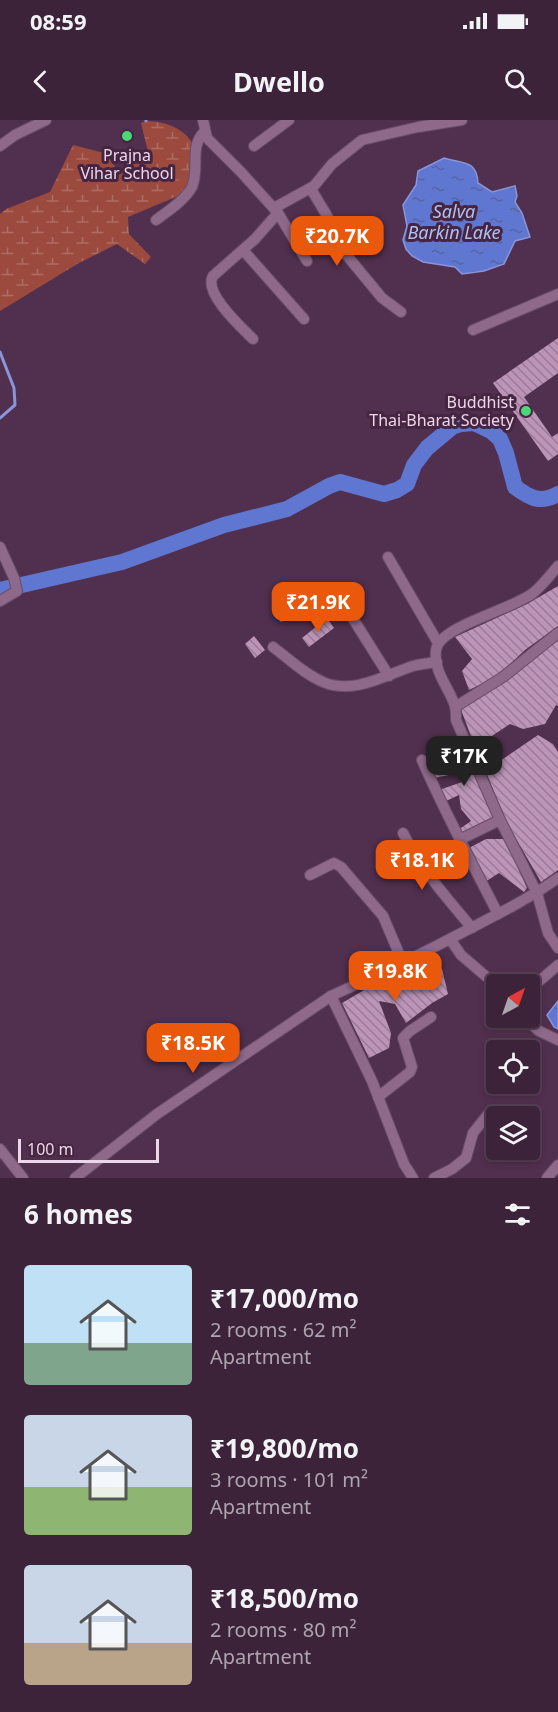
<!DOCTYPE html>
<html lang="en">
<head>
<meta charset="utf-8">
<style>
  :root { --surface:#3d233a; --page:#442b42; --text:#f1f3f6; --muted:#ada4af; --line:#564054; --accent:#ea580c }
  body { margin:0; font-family:"Noto Sans",sans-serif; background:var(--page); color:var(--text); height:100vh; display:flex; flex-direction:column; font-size:22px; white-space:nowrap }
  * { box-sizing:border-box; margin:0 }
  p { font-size:20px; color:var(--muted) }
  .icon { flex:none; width:33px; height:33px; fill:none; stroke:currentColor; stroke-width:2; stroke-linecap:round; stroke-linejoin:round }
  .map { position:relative; height:1058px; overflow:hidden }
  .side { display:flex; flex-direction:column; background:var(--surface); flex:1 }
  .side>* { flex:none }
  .needle { width:39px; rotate:40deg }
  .buttons { position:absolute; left:486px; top:854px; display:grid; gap:12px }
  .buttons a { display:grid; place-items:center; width:54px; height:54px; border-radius:6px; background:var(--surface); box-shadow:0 3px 9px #0003,0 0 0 2px var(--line); font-size:30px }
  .scale { position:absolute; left:18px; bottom:15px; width:141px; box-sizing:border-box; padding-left:6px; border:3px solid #ecd6e9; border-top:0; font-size:16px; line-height:21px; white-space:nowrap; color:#ecd6e9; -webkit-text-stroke:4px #462543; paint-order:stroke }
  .price { position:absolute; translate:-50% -51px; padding:0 14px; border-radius:12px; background:var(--accent); color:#fff; font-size:20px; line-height:39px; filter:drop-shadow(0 2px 3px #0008) }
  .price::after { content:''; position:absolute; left:50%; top:36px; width:18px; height:14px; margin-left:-9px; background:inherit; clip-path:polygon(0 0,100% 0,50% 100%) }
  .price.current { background:#222; color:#fff }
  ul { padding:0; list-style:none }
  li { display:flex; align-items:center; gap:18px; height:150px; padding:0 24px }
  li span { display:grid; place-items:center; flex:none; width:168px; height:120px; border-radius:6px; color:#555 }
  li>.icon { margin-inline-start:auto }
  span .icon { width:72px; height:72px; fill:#fffc; stroke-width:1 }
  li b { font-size:26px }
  h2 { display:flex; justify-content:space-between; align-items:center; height:72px; padding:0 24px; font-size:26px }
  .status { display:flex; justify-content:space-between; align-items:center; height:42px; padding:0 30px; background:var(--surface); direction:ltr }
  .status svg { height:16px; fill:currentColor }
  header { display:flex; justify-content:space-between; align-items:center; height:78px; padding:0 24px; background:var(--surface); font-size:27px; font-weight:700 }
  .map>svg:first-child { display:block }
  .wetland { fill:url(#wetland-marsh) }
  .water { fill:url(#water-ripples); stroke:#8a94d8; stroke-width:1.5 }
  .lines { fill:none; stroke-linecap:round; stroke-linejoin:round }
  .stream { stroke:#8a94d8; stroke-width:3 }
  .river { stroke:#6077d1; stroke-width:16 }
  .building { fill:url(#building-back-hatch) }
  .minor-casing { stroke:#694c66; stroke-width:12 }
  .minor { stroke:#8f698a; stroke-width:10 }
  .poi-dot { fill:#49d778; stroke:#462543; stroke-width:2 }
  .labels { text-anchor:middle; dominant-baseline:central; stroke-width:6; stroke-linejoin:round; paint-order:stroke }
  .poi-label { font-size:16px; fill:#ecd6e9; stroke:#462543 }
  .water-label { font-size:18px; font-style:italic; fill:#b0bfee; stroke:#462543 }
</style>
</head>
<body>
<div class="status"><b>08:59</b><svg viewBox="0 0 49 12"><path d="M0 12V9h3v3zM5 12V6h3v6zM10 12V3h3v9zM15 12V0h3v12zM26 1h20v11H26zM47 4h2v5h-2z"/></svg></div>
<header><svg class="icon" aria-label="back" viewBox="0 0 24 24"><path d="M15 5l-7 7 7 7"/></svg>Dwello<svg class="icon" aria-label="search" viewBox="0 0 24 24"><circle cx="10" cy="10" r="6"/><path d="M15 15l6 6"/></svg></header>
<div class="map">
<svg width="558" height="1058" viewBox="0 0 558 1058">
  <defs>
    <pattern id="wetland-marsh" width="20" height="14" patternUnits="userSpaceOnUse" patternTransform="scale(1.5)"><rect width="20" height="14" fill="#9b4a3d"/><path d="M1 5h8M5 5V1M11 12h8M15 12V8" fill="none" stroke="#ae6c62"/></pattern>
    <pattern id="water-ripples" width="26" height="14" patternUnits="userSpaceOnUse" patternTransform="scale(1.5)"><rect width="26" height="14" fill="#6077d1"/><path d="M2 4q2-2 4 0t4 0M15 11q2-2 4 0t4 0" fill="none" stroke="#5764a0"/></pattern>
    <pattern id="building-back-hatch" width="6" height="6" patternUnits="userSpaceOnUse" patternTransform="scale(1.5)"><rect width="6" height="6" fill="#bc94b7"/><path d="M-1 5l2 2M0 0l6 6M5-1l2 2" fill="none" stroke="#997b95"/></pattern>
  </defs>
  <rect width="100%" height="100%" fill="#512f4e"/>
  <path class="wetland" d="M146,1C173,1 200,16 197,46C196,55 189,65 185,73L128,97L129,114L151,137L145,144L117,124L79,143L0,191V94L6,89L50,72L73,25L104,33L118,50L148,32L141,3Z"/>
  <g class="water">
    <path d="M444,38C461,44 477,39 478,63L492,72L515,66L517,76L515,82L522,93L530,117L515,121L504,144L484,151L462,154L455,147L423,142L412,136L406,129L403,120L407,106L403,85L416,65L418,51Z"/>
    <polygon points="558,881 558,909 554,907 547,895"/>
  </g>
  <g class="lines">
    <g class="stream">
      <polyline points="146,0 146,1"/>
      <polyline points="0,232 14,268 15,285 0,298"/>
    </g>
    <path class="river" d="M0,470L122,442L224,405L287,389L329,366L340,362L384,374L397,370L407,364L414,345L427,328L452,307L461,304L474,303L491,311L500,319L506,333L515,367C530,378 540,384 558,374"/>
  </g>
  <g class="building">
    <polygon points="558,218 558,253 524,277 552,317 558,313 558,334 548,341 493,263"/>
    <polygon points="558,466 558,506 525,530 508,546 490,560 469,570 462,551 472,539 455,517 527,484"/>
    <polygon points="295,480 301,489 281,502 275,493"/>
    <polygon points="327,498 334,508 309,527 302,518"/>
    <polygon points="254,516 265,530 255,538 245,524"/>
    <polygon points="558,519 558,586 556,585 545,604 523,609 510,604 475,627 460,587 499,565 532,541"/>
    <polygon points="538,615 553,624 558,632 558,750 541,762 508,705 478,633 503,639"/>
    <polygon points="461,620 494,698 461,715 458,710 471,701 461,689 459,675 444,682 439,670 468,660 459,653 434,658 429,646 447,640 446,629"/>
    <polygon points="486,719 505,719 527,768 524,772 499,753 485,762 469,728"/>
    <polygon points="430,837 442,849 448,874 432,883 406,903 395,884 379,881 391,913 389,928 369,938 342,883 412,842"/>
  </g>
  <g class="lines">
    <g class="minor-casing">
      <g id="minor">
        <polyline points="203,0 207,18 241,52 278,93 307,141"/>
        <polyline points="0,26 15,15 46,0"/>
        <polyline points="254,26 289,0"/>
        <polyline points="311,69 326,94 344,132 382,178 401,192"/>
        <polyline points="274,88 314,66 332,44 362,20 418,7 462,0"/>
        <path d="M156,100C168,91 185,80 192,67C200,49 189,27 204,12"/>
        <polyline points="243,130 304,199"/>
        <polyline points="473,210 558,174"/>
        <path d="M253,219C241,207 203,173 213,156L255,119L278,93"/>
        <polyline points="0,427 14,458 17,471 0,481"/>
        <polyline points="388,437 438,523"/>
        <path d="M558,446C550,455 542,466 533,473C512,490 439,506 436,530C433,552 449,567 455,586C456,591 456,596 456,600L500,700L537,773L548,813L558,828"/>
        <polyline points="340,478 389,556"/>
        <path d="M273,527C289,539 304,554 323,562C354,575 385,555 413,546C421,544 429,543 437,542"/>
        <polyline points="455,587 503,557 558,513"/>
        <path d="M422,640C445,693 472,743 498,794"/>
        <path d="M403,713C421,749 446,777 472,808"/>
        <polyline points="459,720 500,700"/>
        <polyline points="310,755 334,743 341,747 383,796 403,843"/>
        <polyline points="450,819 461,835 496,865"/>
        <polyline points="530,869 558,845"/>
        <polyline points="524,897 539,911 558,920"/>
        <polyline points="378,977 410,952 412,947 403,918 410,911 431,897"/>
        <polyline points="0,1029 23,1058"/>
        <polyline points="75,1058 157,994 331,876"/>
        <path d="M413,1058L404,1044L372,961L331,876C378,855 424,833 469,809C500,793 530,778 558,758"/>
        <polyline points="434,1058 452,1049 466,1038 473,1013 489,993"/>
        <polyline points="547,1058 558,1045"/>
      </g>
    </g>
    <use href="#minor" class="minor"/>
  </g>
  <g class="poi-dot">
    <circle cx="127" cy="16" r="6"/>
    <circle cx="526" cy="291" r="6"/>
  </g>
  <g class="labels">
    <g class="poi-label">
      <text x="127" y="35">Prajna<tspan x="127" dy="18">Vihar School</tspan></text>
      <text x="514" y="282" text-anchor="end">Buddhist<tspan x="514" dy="18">Thai-Bharat Society</tspan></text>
    </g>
    <g class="water-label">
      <text x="454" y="91">Salva<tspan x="454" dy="21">Barkin Lake</tspan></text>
    </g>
  </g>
</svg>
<div class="buttons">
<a><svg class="needle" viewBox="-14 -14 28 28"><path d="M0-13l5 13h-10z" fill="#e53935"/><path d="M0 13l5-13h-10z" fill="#ada4af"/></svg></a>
<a><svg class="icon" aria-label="locate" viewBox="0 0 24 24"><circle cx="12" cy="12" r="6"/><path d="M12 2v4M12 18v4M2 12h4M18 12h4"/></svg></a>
<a><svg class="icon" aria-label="layers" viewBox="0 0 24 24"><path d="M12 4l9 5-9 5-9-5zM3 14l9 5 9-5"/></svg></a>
</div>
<div class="scale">100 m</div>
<b class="price" style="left:337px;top:147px">₹20.7K</b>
<b class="price" style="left:318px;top:513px">₹21.9K</b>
<b class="price current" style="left:464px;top:667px">₹17K</b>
<b class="price" style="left:422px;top:771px">₹18.1K</b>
<b class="price" style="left:395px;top:882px">₹19.8K</b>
<b class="price" style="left:193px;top:954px">₹18.5K</b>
</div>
<section class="side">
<h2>6 homes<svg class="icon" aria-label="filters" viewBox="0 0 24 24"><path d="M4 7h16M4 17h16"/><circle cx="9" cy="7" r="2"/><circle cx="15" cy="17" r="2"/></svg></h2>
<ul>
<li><span style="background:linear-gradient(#bfe0f5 65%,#7fa58c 0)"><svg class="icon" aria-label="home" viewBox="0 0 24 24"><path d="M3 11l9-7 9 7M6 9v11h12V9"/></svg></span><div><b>₹17,000/mo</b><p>2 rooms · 62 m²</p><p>Apartment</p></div></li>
<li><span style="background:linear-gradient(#c9d6e8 60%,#8fb573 0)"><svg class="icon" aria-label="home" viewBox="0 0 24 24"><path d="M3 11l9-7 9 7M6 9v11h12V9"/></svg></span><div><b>₹19,800/mo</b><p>3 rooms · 101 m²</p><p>Apartment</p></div></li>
<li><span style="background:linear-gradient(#c9d6e8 65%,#b9a48a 0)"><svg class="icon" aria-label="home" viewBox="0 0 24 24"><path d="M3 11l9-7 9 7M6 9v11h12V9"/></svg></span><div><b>₹18,500/mo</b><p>2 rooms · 80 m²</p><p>Apartment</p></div></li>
</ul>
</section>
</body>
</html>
